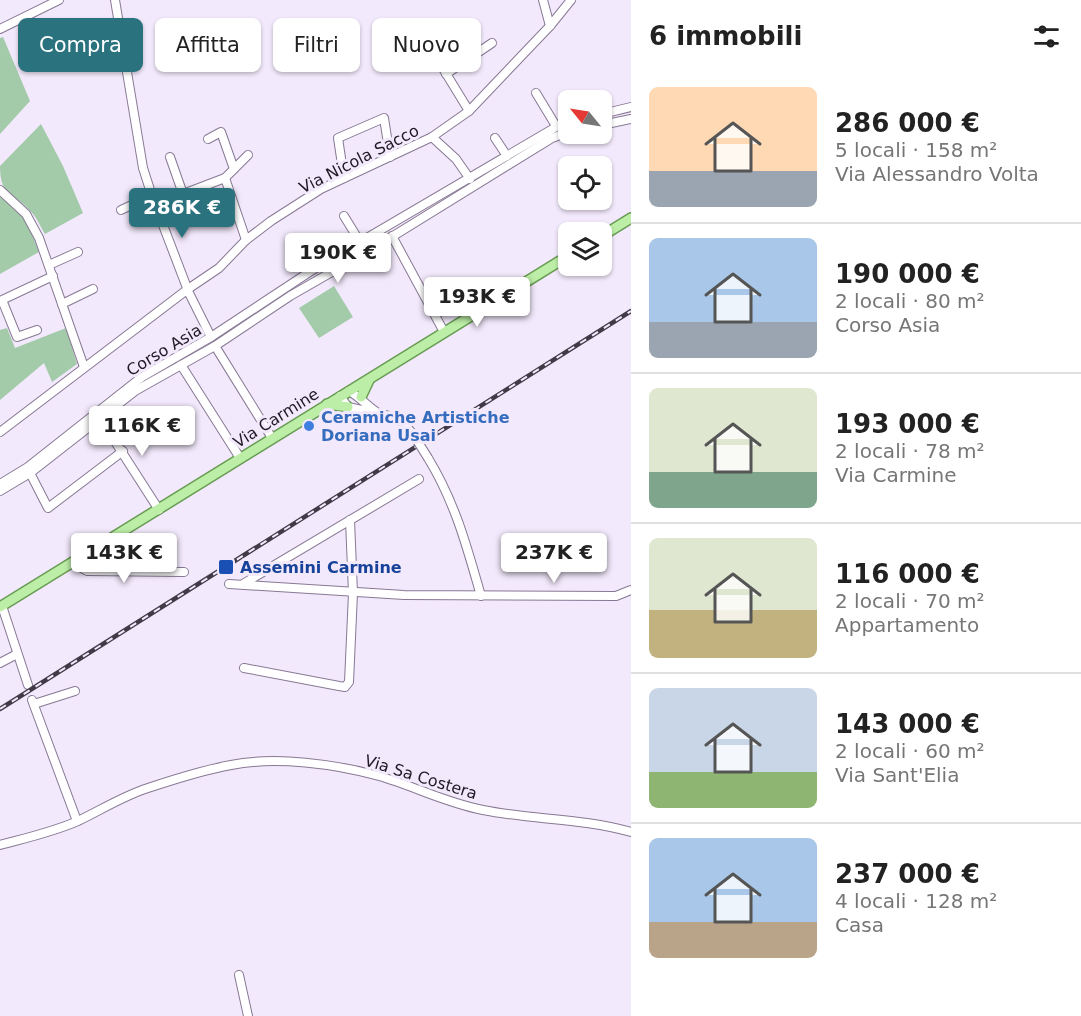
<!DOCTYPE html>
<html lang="it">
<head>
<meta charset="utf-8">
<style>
  :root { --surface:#fff; --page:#f6f6f6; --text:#222; --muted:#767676; --line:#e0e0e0; --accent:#2b727f }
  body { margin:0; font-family:"DejaVu Sans",sans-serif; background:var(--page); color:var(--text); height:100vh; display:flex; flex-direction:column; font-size:22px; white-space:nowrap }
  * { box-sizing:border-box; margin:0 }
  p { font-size:20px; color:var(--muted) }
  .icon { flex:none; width:33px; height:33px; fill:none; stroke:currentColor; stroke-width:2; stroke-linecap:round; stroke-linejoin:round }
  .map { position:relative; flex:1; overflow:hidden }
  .panel { display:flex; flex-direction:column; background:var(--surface); width:450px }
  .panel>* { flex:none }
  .guide { position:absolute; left:18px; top:18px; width:522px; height:54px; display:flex; gap:12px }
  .needle { width:39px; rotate:300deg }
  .fabs { position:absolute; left:558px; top:90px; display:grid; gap:12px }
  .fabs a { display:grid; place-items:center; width:54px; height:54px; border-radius:9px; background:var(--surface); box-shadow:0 2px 4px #0004; font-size:30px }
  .price { position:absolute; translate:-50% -51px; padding:0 14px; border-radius:6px; background:#fff; color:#222; font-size:20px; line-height:39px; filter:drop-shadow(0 2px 3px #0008) }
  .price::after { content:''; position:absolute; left:50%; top:36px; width:18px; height:14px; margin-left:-9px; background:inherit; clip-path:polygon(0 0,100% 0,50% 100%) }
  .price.on { background:var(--accent); color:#fff }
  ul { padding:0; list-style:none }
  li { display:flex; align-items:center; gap:18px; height:150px; padding:0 18px }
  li+li { border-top:2px solid var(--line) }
  li span { display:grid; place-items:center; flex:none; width:168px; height:120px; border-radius:9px; color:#555 }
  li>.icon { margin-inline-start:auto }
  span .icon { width:72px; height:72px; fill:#fffc; stroke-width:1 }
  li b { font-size:26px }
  h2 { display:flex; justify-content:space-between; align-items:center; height:72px; padding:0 18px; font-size:26px }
  .chip { padding:0 21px; border-radius:9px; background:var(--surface); box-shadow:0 2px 4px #0004; font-size:21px; line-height:54px }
  .chip.on { background:var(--accent); color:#fff }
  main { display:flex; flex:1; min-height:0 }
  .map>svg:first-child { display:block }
  .green { fill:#a3cbaa }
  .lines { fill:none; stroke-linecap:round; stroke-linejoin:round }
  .minor-casing { stroke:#877894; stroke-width:10 }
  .major-casing { stroke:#689c53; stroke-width:12 }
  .minor { stroke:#fff; stroke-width:8 }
  .major { stroke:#bceea7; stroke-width:9 }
  .rail-casing { stroke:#413b47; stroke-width:4.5 }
  .rail { stroke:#f3e9fc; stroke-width:2; stroke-dasharray:7; stroke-linecap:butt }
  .minor-bridge-casing { stroke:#877894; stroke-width:10; stroke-linecap:butt }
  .minor-bridge { stroke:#fff; stroke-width:8 }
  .shop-dot { fill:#3f7fe0; stroke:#f3e9fc; stroke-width:2 }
  .transit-dot { fill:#1a4fb4; stroke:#f3e9fc; stroke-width:2 }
  .labels { text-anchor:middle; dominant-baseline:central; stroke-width:6; stroke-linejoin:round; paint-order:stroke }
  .street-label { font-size:16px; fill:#1f1924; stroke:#f3e9fc }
  .shop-label { font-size:16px; font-weight:bold; fill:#366cbe; stroke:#f3e9fc; text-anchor:start }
  .transit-label { font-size:16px; font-weight:bold; fill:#164399; stroke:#f3e9fc; text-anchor:start }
</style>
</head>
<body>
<main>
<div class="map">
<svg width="631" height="1016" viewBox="0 0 631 1016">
  <rect width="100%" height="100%" fill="#f3e9fc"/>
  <g class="green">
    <polygon points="3,37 30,101 0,134 0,38"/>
    <path d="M41,124L63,166L83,213L45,234C41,228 38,220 33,214C15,192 0,199 0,166Z"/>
    <path d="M0,197C28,215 27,222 39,252L0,274Z"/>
    <polygon points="334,286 353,317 319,338 299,308"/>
    <polygon points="7,328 15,348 66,328 77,364 52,382 44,363 0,400 0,330"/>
  </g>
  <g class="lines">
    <g class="minor-casing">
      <g id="minor">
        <polyline points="115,0 143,168 153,199 189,293 211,337"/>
        <polyline points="543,0 550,26"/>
        <polyline points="0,29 59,0"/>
        <polyline points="393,55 421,54 439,62 469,111"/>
        <polyline points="446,74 492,43"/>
        <polyline points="536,93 556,126"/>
        <polyline points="602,114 631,107"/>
        <polyline points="602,125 631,119"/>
        <polyline points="432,137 456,159 470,179"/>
        <polyline points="495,138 507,156"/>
        <polyline points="170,157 183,194"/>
        <polyline points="234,169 248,155"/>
        <polyline points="225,178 246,240"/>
        <polyline points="344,178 338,138 384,118 390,157"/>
        <polyline points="0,190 26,214 39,238 84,367"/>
        <polyline points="121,210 138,202 183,194 225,178 234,169 221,132 208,139"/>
        <polyline points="344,216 360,242"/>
        <polyline points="392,236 444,332"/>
        <polyline points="298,245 314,269"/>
        <polyline points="49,265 78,252"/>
        <polyline points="62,304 93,289"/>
        <polyline points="37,330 17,337 2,300 53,276"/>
        <polyline points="215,346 272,438"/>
        <polyline points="181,365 240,458"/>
        <path d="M349,391C360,397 367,406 378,413"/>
        <polyline points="340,396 348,407 389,416 401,421 413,434"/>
        <polyline points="98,415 159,510"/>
        <polyline points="0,432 188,289 219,268 246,240 271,221 321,189 432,137 469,111 550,26 571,0"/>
        <path d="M428,458C455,502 467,547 481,596"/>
        <polyline points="29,471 48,508 123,451"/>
        <polyline points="0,484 28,467 142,377 211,337 314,269 568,120"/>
        <polyline points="0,491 30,473 135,391 215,346 290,296 377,246 552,138 568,132"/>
        <polyline points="73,563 87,571 184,572"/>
        <polyline points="229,584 404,595 616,596 631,590"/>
        <polyline points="243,584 419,479"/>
        <polyline points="2,606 28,685"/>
        <polyline points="0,663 17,654"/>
        <polyline points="244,668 339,686 345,687 349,682 353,593 350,520"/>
        <polyline points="32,700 77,821"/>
        <polyline points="34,704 75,691"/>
        <path d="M0,845C26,838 53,832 78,821C101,810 123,796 148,788C175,779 203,770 231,765C276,756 335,764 379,776C414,786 446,803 483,810C532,820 582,818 631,832"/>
        <polyline points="239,975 248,1016"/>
      </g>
    </g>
    <g class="major-casing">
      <g id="major">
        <polyline points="602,236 631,218"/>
        <polyline points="361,397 369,380"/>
        <polyline points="327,404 348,407"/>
        <polyline points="0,607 568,256"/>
      </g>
    </g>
    <use href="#minor" class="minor"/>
    <use href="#major" class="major"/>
    <g class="rail-casing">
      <polyline id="rail" points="0,709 631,311"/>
    </g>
    <use href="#rail" class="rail"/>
    <g class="minor-bridge-casing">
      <polyline id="minor-bridge" points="413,434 428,458"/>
    </g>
    <use href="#minor-bridge" class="minor-bridge"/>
  </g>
  <circle class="shop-dot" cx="309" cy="426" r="6"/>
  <rect class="transit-dot" x="218" y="559" width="16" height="16" rx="3"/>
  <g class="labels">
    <g class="street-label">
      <text transform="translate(359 159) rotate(-27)">Via Nicola Sacco</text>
      <text transform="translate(164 350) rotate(-31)">Corso Asia</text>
      <text transform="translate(276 418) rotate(-32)">Via Carmine</text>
      <text transform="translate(421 777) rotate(17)">Via Sa Costera</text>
    </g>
    <g class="shop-label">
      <text x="321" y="417">Ceramiche Artistiche<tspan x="321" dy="18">Doriana Usai</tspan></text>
    </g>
    <g class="transit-label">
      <text x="240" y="567">Assemini Carmine</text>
    </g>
  </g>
</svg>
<div class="fabs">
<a><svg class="needle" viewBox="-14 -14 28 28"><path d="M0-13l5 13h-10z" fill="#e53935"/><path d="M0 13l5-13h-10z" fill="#767676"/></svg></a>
<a><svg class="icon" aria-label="locate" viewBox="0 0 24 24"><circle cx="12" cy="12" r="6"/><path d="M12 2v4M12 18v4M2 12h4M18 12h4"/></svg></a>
<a><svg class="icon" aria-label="layers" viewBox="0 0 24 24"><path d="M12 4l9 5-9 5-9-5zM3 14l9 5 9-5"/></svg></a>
</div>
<b class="price on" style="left:182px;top:239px">286K €</b>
<b class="price" style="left:338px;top:284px">190K €</b>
<b class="price" style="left:477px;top:328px">193K €</b>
<b class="price" style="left:142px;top:457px">116K €</b>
<b class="price" style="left:124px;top:584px">143K €</b>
<b class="price" style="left:554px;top:584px">237K €</b>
<div class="guide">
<a class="chip on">Compra</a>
<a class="chip">Affitta</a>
<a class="chip">Filtri</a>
<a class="chip">Nuovo</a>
</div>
</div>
<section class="panel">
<h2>6 immobili<svg class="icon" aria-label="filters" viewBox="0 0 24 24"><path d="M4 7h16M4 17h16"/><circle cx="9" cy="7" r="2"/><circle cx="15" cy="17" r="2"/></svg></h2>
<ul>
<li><span style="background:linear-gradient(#ffd9b3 70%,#9aa5b1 0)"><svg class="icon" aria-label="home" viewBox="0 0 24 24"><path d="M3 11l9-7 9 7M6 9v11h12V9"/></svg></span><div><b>286 000 €</b><p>5 locali · 158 m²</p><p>Via Alessandro Volta</p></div></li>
<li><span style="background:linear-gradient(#a9c7e8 70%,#9aa5b1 0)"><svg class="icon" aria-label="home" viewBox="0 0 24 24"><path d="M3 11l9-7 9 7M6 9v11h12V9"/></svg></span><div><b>190 000 €</b><p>2 locali · 80 m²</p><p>Corso Asia</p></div></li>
<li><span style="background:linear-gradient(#dfe7d0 70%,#7fa58c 0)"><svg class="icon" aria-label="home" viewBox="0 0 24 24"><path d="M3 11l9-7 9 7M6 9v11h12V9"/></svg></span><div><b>193 000 €</b><p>2 locali · 78 m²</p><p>Via Carmine</p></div></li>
<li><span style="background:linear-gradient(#dfe7d0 60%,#c2b280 0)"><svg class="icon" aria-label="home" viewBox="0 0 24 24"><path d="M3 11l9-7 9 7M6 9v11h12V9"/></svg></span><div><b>116 000 €</b><p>2 locali · 70 m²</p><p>Appartamento</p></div></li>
<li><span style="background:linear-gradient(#c9d6e8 70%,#8fb573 0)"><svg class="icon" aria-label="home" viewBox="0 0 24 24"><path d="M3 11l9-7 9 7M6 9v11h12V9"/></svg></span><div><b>143 000 €</b><p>2 locali · 60 m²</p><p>Via Sant'Elia</p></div></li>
<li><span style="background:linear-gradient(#a9c7e8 70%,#b9a48a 0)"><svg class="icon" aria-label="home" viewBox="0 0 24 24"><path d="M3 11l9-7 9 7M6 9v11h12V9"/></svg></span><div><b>237 000 €</b><p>4 locali · 128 m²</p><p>Casa</p></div></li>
</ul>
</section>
</main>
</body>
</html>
